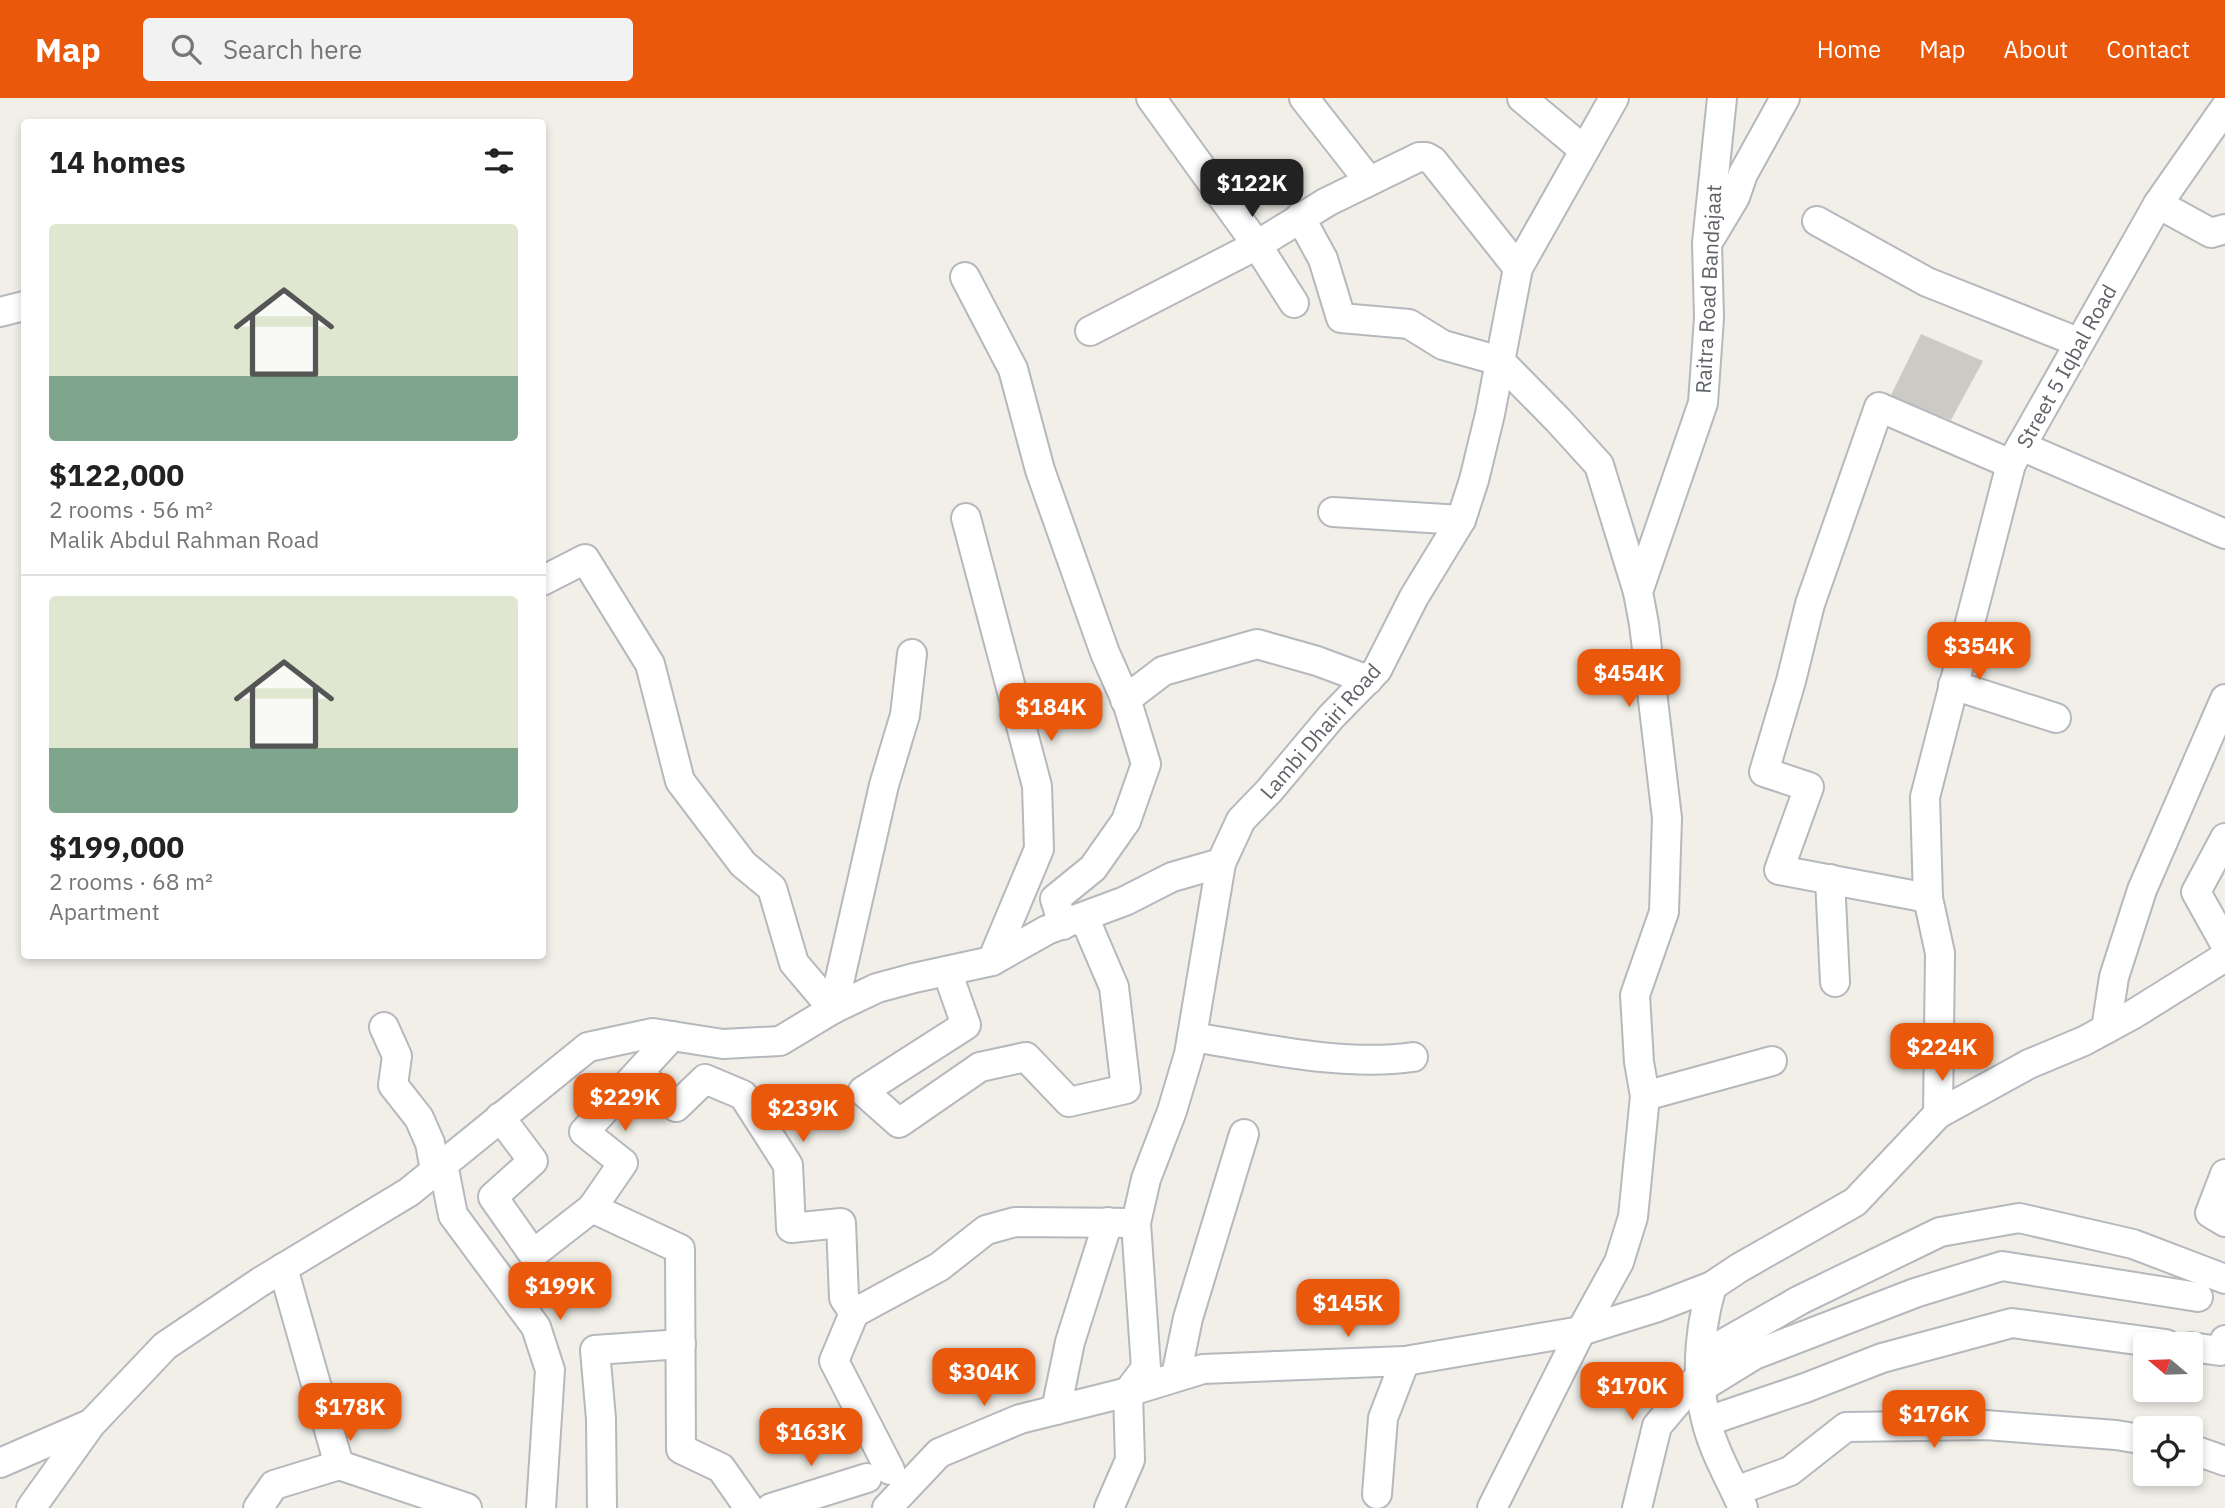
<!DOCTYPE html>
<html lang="en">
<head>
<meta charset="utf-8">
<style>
  :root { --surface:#fff; --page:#f2f2f2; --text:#222; --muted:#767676; --line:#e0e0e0; --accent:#ea580c }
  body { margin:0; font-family:"IBM Plex Sans",sans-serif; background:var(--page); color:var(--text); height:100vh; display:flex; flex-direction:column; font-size:26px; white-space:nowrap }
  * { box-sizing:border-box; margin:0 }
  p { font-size:23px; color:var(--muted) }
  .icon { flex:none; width:38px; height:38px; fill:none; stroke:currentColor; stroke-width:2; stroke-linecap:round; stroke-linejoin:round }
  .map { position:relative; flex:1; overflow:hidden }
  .details { position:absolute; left:21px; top:21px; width:525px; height:840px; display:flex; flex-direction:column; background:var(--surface); border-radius:7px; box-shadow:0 4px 10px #0003 }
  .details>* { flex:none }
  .needle { width:46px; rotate:289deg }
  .tools { position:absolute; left:2133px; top:1234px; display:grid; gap:14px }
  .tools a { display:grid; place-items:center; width:70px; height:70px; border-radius:7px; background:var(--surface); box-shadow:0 4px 10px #0003; font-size:35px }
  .price { position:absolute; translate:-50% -60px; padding:0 16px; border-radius:14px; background:var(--accent); color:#fff; font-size:23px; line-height:46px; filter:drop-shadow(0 2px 4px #0008) }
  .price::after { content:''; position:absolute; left:50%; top:42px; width:21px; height:16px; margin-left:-10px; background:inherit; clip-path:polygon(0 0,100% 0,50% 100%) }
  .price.active { background:#222; color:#fff }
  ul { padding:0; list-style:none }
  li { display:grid; align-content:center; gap:14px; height:371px; padding:0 28px }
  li+li { border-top:2px solid var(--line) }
  li span { display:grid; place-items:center; height:217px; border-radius:7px; color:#555 }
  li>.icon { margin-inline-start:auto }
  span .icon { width:126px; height:126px; fill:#fffc; stroke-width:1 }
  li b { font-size:30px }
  h2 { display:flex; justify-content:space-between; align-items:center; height:84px; padding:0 28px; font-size:30px }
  header { display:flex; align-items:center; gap:42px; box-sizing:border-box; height:98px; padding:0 35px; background:var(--accent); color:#fff }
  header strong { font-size:33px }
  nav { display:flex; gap:38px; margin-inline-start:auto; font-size:24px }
  .search { width:490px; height:63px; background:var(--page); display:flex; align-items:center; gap:18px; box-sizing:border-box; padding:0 24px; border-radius:7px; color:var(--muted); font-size:26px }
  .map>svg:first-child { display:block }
  .building { fill:#cccac5 }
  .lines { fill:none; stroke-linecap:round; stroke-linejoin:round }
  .minor-casing { stroke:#b5b8bc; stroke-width:32 }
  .minor { stroke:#fff; stroke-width:28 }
  .labels { text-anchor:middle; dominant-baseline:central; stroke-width:6; stroke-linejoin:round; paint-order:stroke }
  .street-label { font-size:21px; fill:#5f6368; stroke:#fff }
</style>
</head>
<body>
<header>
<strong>Map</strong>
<div class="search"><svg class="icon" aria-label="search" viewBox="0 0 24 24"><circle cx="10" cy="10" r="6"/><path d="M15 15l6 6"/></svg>Search here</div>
<nav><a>Home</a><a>Map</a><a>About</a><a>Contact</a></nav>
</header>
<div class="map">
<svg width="2225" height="1410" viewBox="0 0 2225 1410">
  <rect width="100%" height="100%" fill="#f1efe8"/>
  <polygon class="building" points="1921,236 1983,263 1951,322 1890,299"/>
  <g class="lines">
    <g class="minor-casing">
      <g id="minor">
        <polyline points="1151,0 1257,147 1294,205"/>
        <polyline points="1304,0 1369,83"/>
        <polyline points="1522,0 1584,52"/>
        <polyline points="2158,106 2211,135 2225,131"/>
        <polyline points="1300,119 1323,161 1341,220 1409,226 1443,247 1500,263 1559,323 1599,367 1638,494"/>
        <polyline points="1817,123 1927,184 2078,244"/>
        <polyline points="1711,139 1735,99 1743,76 1785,0"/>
        <polyline points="965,179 1013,271 1040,372 1105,555 1128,607 1146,666 1126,723 1093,770 1055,801 1063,827"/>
        <polyline points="0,214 24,208"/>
        <polyline points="1090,233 1257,147 1327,104 1419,59 1426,59 1433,63 1518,170"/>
        <polyline points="2021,348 2225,436"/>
        <polyline points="1333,414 1461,422"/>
        <polyline points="966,420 1037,688 1039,751 992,863"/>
        <polyline points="542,483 585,461 650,566 680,683 743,766 772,790 794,865 833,911"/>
        <polyline points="1953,587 2056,620"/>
        <polyline points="1125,602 1163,573 1257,546 1317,563 1368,582"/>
        <polyline points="2225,740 2196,794 2225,846"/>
        <polyline points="1830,781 1835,884"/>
        <polyline points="1928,800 1779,772 1809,689 1764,674 1791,583 1810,506 1879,309 2011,366 2158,106 2225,10"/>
        <polyline points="947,873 966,927 863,993 899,1025 980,969 1026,959 1069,1004 1126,991 1114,889 1084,819"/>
        <polyline points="833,911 884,687 905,617 912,556"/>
        <polyline points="384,929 397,958 393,987 419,1020 430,1045 435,1072"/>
        <polyline points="2106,931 2114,879 2142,792 2225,601"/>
        <path d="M1192,939C1263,950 1342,969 1413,959"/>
        <polyline points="639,975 676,1009 705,981 743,997 788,1067 791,1130 841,1125 844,1200 854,1215"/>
        <polyline points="1645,998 1772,963"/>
        <polyline points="1938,1016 1940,855 1928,800 1925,699 2011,366"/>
        <polyline points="500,1019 533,1063 493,1099 533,1156 592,1110 680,1151 681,1351 721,1370 749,1410"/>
        <polyline points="443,1066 453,1117 536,1229 550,1272 541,1410"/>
        <polyline points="2225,1076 2210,1115 2225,1124"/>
        <polyline points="592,1110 623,1065 584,1034 672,938"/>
        <polyline points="283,1170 339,1367"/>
        <path d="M1712,1188C1697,1238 1694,1297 1714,1347C1722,1368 1734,1389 1743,1410"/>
        <polyline points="2191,1249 2220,1253 2225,1242"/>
        <polyline points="1700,1259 1800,1202 1940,1134 2019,1120 2133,1146 2225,1181"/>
        <polyline points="1176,1278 1188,1220 1244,1036"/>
        <polyline points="1702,1289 1754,1257 1915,1195 2002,1168 2198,1199"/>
        <polyline points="1056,1312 1070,1244 1108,1124"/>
        <polyline points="1708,1323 1805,1290 1882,1260 2012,1225 2166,1246"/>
        <polyline points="2191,1351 2225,1363"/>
        <polyline points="0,1365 90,1326"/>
        <polyline points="890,1372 834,1263 854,1215 939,1169 986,1132 1015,1124 1136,1125"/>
        <polyline points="1736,1393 1790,1373 1846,1329 1985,1327 2116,1337 2146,1342"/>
        <polyline points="1377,1396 1383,1320 1405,1263"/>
        <polyline points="31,1410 91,1326 165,1248 260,1184 409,1094 588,949 653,935 723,946 780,943 833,911 877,890 914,880 992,863 1047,832 1125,803 1172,779 1221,765"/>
        <polyline points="258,1410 274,1387 339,1367 467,1410"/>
        <polyline points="602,1410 601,1321 595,1252 681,1246"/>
        <polyline points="771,1410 867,1380"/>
        <polyline points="887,1410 939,1355 1020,1321 1128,1294 1203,1271 1405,1263 1581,1233 1655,1210 1712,1188 1739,1170 1855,1104 1938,1016 2029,966 2084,943 2132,917 2225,859"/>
        <polyline points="1109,1410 1130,1362 1128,1294 1146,1270 1136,1125 1146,1081 1172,1013 1189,956 1221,765 1241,722 1269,693 1331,619 1377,572 1414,499 1461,422 1474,382 1490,316 1518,170 1614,0"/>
        <polyline points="1492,1410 1581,1233 1619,1164 1633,1119 1645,998 1639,964 1635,897 1664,814 1667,720 1644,526 1638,494 1703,305 1709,220 1707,145 1722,0"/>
        <polyline points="1637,1410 1657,1328 1701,1276"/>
      </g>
    </g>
    <use href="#minor" class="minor"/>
  </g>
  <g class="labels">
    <g class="street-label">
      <text transform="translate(1708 191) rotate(-87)">Raitra Road Bandajaat</text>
      <text transform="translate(2066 268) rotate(-61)">Street 5 Iqbal Road</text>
      <text transform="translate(1320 633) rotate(-49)">Lambi Dhairi Road</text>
    </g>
  </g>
</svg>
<div class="tools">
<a><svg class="needle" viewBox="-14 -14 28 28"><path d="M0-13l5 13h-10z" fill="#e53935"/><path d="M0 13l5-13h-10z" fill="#767676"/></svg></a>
<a><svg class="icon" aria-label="locate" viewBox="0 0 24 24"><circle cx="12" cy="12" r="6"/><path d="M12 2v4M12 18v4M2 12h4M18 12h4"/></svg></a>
</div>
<b class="price active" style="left:1252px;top:121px">$122K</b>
<b class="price" style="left:1979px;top:584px">$354K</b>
<b class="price" style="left:1629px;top:611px">$454K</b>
<b class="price" style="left:1051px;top:645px">$184K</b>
<b class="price" style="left:1942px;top:985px">$224K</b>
<b class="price" style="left:625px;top:1035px">$229K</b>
<b class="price" style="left:803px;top:1046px">$239K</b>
<b class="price" style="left:560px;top:1224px">$199K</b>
<b class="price" style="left:1348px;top:1241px">$145K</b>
<b class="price" style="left:984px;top:1310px">$304K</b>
<b class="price" style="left:1632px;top:1324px">$170K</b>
<b class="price" style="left:350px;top:1345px">$178K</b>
<b class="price" style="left:1934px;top:1352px">$176K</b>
<b class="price" style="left:811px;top:1370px">$163K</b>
<section class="details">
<h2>14 homes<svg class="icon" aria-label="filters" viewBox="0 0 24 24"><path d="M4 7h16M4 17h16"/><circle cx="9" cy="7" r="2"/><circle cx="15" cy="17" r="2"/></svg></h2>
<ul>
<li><span style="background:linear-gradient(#dfe7d0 70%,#7fa58c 0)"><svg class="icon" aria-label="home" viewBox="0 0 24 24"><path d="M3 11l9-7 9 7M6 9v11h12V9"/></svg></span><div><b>$122,000</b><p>2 rooms · 56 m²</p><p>Malik Abdul Rahman Road</p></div></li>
<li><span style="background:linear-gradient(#dfe7d0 70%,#7fa58c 0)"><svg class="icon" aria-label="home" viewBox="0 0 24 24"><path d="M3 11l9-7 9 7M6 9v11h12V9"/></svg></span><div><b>$199,000</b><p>2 rooms · 68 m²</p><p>Apartment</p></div></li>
</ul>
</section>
</div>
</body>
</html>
